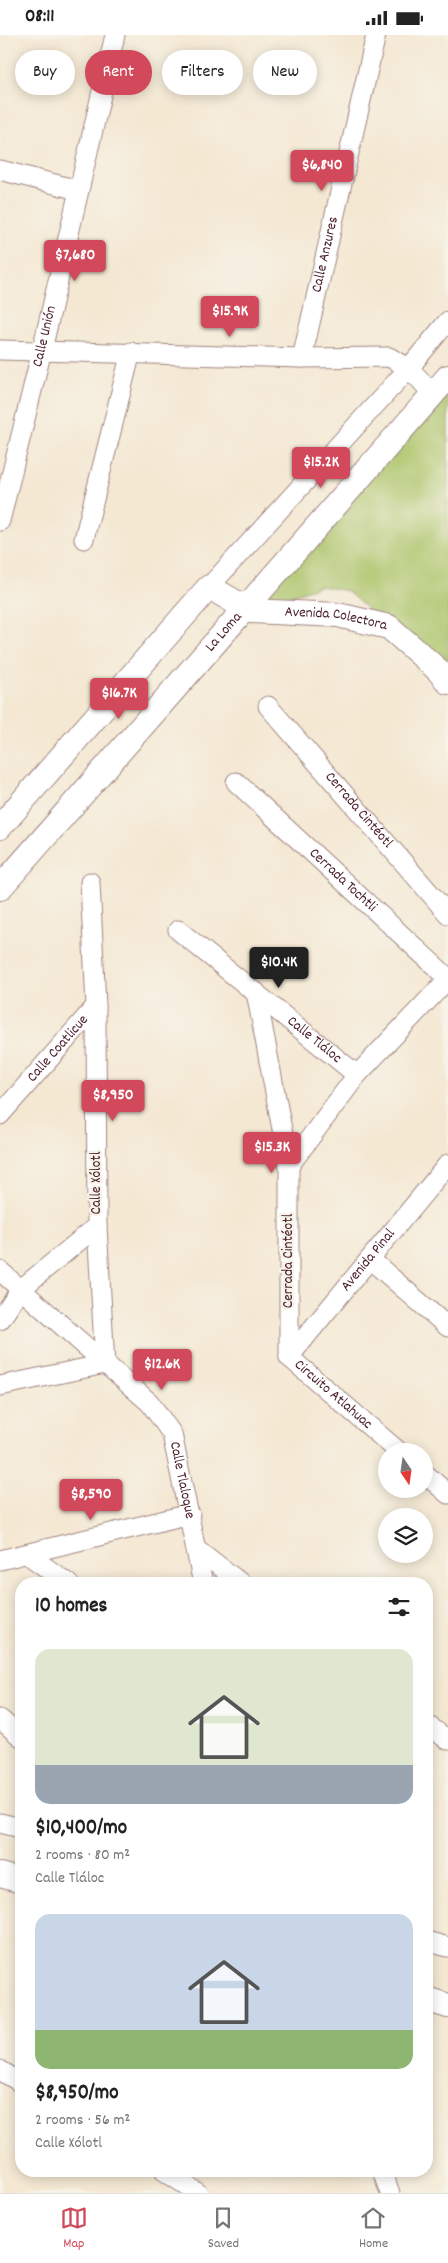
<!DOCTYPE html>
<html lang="en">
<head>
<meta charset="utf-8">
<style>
  :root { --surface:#fff; --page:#f6f6f6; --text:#222; --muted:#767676; --line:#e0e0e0; --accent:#d1495b }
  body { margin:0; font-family:Dekko,sans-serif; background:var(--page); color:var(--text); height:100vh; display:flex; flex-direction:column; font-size:19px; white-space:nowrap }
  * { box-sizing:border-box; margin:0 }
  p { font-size:16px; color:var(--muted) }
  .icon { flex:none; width:28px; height:28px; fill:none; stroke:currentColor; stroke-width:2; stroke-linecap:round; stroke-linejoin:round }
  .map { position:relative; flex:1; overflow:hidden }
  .sheet { position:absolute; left:15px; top:1542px; width:418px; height:600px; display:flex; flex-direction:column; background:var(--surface); border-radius:20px; box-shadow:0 2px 12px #0003 }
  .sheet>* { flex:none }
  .banner { position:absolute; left:15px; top:15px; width:419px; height:45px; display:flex; gap:10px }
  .needle { width:32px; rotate:167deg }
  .fabs { position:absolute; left:378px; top:1408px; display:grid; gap:10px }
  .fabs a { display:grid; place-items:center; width:55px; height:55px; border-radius:50%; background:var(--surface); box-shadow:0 2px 12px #0003; font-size:25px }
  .price { position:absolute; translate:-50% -42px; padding:0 11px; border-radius:5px; background:var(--accent); color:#fff; font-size:16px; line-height:32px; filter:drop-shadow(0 1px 2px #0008) }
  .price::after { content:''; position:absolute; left:50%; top:30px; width:15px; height:11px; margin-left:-8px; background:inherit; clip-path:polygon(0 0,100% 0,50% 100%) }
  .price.current { background:#222; color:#fff }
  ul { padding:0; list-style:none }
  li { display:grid; align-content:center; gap:10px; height:265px; padding:0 20px }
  li span { display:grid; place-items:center; height:155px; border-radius:15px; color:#555 }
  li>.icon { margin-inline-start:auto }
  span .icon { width:90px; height:90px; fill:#fffc; stroke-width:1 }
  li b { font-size:21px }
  h2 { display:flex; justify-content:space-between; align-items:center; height:60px; padding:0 20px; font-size:21px }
  .chip { padding:0 18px; border-radius:22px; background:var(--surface); box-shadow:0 2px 12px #0003; font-size:18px; line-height:45px }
  .chip.current { background:var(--accent); color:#fff }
  .status { display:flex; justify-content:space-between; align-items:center; height:35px; padding:0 25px; background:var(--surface); direction:ltr }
  .status svg { height:14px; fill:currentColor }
  .tabs { display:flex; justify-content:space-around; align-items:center; height:70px; border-top:1px solid var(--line); background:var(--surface); font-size:14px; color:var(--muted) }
  .tabs a { display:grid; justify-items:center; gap:2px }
  .tabs .current { color:var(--accent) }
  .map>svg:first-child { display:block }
  .green { fill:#acc469; stroke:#7b724a }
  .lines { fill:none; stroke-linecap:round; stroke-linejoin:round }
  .minor-casing { stroke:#9f847f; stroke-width:21 }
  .tertiary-casing { stroke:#9f847f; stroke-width:26 }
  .minor { stroke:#fff; stroke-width:19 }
  .tertiary { stroke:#fff; stroke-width:24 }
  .labels { text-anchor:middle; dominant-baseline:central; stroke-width:4.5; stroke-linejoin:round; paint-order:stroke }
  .street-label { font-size:15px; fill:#4a1f2b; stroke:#f7f3e8 }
</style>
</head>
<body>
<div class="status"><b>08:11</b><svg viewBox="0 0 49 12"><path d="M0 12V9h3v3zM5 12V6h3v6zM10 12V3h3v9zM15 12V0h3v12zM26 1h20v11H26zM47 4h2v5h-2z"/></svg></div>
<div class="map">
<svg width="448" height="2158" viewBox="0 0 448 2158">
  <rect width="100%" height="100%" fill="#f7f3e8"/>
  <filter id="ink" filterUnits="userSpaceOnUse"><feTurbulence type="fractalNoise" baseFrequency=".02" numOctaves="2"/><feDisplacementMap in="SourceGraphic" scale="10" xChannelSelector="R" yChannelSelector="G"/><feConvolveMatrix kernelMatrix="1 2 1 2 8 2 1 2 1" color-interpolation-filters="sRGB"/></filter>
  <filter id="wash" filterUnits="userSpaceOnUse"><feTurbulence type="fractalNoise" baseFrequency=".0096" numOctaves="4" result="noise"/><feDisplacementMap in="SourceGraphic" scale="20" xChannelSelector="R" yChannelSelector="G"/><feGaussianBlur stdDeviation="1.12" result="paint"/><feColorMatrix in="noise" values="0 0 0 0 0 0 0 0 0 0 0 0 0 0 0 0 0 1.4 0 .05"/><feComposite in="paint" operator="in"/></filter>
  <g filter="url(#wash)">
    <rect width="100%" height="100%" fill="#f4e8d3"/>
    <polygon class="green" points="448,342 448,647 347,556 320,551 246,575"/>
  </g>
  <g filter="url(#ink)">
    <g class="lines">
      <g class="minor-casing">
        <g id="minor">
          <polyline points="0,135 78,155"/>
          <polyline points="0,315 302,323 389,322 409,333 433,359"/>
          <path id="s1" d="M302,323L376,0"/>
          <path id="s2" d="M0,486L42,315L115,0"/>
          <polyline points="84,504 131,317"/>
          <polyline points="209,552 409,333 448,286"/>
          <path id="s3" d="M268,671L448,879"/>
          <path id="s4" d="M236,747L448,943"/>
          <path id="s5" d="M178,895L357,1040"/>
          <polyline points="256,957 289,1131 289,1322"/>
          <path id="s6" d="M0,1080L96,971"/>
          <polyline points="289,1131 357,1040 448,944"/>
          <polyline points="371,1225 448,1292"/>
          <path id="s7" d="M0,1236L150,1368L172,1399L203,1549"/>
          <polyline points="0,1285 21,1254 97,1191"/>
          <path id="s8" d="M289,1322L448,1129"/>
          <path id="s9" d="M289,1322L398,1416"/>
          <polyline points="0,1351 105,1329 97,1191 96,971 90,847"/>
          <polyline points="424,1438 448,1459"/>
          <polyline points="197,1514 242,1549"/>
          <polyline points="27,1519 69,1549"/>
          <polyline points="0,1525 190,1479"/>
          <polyline points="0,1684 21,1702"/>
          <polyline points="426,1689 448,1705"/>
          <polyline points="0,1788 21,1793"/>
          <polyline points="426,1906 448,1912"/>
          <polyline points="0,2035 21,2048"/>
          <polyline points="164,2136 198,2158"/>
          <polyline points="382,2136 390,2158"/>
        </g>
      </g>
      <g class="tertiary-casing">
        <g id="tertiary">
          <path id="s10" d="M0,792L209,552L251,576L338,580L389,592L438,635L448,647"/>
          <path id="s11" d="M0,853L448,342"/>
          <polyline points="0,1840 21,1846"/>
          <polyline points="426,1964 448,1971"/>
        </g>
      </g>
      <use href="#minor" class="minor"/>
      <use href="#tertiary" class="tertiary"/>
    </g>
  </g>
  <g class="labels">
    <g class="street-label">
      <text stroke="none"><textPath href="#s1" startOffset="106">Calle Anzures</textPath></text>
      <text stroke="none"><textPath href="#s2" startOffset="190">Calle Unión</textPath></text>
      <text stroke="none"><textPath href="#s10" startOffset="452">Avenida Colectora</textPath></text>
      <text stroke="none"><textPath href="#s11" startOffset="340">La Loma</textPath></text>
      <text stroke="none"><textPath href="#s3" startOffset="138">Cerrada Cintéotl</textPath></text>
      <text stroke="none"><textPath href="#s4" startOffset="145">Cerrada Tochtli</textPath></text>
      <text stroke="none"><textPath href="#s5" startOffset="175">Calle Tláloc</textPath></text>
      <text stroke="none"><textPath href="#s6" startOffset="88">Calle Coatlicue</textPath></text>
      <text transform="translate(97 1148) rotate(-90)">Calle Xólotl</text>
      <text transform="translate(289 1226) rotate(-90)">Cerrada Cintéotl</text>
      <text stroke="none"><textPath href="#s8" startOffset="125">Avenida Pinal</textPath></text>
      <text stroke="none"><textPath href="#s9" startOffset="58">Circuito Atlahuac</textPath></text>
      <text stroke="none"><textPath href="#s7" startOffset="285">Calle Tlaloque</textPath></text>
    </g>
  </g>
</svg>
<div class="fabs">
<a><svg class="needle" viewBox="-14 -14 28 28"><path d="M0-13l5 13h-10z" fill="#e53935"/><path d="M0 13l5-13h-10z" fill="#767676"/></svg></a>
<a><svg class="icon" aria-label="layers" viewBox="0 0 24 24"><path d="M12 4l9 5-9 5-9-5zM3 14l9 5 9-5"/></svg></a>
</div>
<b class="price" style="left:322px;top:157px">$6,840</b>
<b class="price" style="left:75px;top:247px">$7,680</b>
<b class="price" style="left:230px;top:303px">$15.9K</b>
<b class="price" style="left:321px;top:454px">$15.2K</b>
<b class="price" style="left:119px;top:685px">$16.7K</b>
<b class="price current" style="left:279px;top:954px">$10.4K</b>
<b class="price" style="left:113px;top:1087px">$8,950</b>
<b class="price" style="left:272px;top:1139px">$15.3K</b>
<b class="price" style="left:162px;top:1356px">$12.6K</b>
<b class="price" style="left:91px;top:1486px">$8,590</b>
<div class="banner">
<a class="chip">Buy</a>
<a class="chip current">Rent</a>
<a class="chip">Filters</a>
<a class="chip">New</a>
</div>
<section class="sheet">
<h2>10 homes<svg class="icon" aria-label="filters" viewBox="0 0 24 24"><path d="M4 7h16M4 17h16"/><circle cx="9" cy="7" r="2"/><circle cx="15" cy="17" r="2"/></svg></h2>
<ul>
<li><span style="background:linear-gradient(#dfe7d0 75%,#9aa5b1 0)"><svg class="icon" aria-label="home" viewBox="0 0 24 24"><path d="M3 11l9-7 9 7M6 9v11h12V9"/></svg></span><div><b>$10,400/mo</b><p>2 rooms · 80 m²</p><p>Calle Tláloc</p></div></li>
<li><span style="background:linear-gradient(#c9d6e8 75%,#8fb573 0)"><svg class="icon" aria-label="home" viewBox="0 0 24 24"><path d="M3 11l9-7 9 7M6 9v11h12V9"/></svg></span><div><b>$8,950/mo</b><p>2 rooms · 56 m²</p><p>Calle Xólotl</p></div></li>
</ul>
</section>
</div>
<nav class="tabs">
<a class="current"><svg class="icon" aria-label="map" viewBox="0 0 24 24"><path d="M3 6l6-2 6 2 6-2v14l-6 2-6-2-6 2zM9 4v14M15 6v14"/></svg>Map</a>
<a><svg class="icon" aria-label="saved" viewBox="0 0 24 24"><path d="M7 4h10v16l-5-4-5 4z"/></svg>Saved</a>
<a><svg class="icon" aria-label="home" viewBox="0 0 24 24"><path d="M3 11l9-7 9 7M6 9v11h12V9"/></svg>Home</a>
</nav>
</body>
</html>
